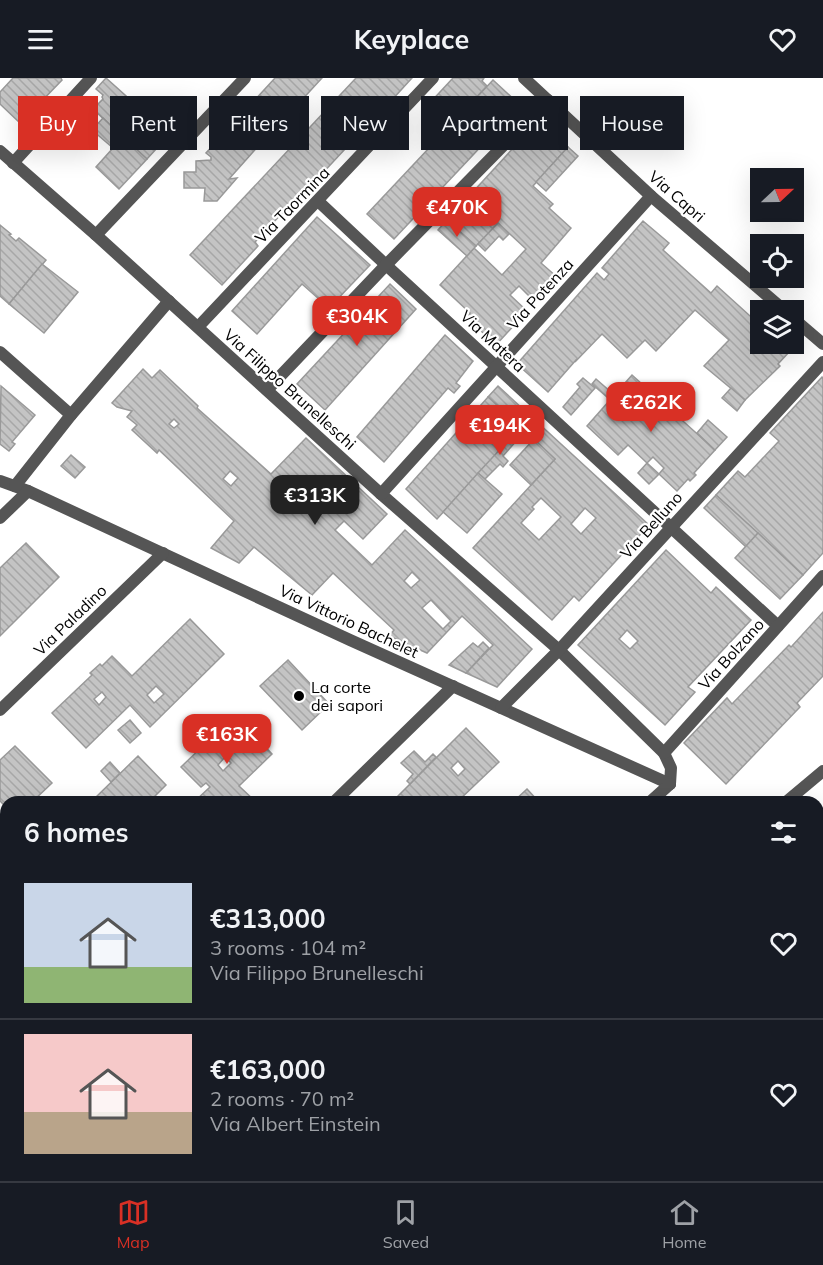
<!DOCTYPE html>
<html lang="en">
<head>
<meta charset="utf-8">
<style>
  :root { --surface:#171b24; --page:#20242c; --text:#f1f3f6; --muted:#9ea1a6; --line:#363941; --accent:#d93025 }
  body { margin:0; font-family:Mulish,sans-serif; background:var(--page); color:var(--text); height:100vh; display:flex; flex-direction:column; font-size:22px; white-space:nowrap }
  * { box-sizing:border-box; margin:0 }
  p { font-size:20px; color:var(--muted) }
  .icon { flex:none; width:33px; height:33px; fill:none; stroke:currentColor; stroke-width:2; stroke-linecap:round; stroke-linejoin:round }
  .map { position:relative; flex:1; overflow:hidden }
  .details { position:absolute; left:0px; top:718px; width:824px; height:386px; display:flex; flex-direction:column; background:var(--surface); border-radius:18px 18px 0 0; box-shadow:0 6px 24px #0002 }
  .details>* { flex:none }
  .banner { position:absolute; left:18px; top:18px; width:788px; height:54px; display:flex; gap:12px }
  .needle { width:39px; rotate:68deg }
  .buttons { position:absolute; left:750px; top:90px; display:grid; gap:12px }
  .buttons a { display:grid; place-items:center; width:54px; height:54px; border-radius:0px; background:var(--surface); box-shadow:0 6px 24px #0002; font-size:30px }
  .price { position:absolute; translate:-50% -51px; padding:0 14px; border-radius:12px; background:var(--accent); color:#fff; font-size:20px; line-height:39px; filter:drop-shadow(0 2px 3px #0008) }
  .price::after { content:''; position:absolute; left:50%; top:36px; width:18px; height:14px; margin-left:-9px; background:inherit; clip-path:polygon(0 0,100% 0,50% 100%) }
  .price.active { background:#222; color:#fff }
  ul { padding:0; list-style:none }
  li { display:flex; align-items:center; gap:18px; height:150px; padding:0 24px }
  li+li { border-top:2px solid var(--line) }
  li span { display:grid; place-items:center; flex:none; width:168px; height:120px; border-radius:0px; color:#555 }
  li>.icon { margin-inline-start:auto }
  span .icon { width:72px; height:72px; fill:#fffc; stroke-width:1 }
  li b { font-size:26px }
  h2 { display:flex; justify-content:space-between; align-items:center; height:72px; padding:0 24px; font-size:26px }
  .tag { padding:0 21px; border-radius:0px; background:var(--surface); box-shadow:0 6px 24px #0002; font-size:21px; line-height:54px }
  .tag.active { background:var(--accent); color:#fff }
  header { display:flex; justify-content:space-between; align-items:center; height:78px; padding:0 24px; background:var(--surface); font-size:27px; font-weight:700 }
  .menu { display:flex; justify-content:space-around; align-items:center; height:84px; border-top:2px solid var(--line); background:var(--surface); font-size:16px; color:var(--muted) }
  .menu a { display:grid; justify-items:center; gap:3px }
  .menu .active { color:var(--accent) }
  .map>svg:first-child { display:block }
  .garden { fill:#dcdcdc }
  .building { fill:url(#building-back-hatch); stroke:#999; stroke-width:1.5; fill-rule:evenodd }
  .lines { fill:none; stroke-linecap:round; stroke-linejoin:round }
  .street { stroke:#555; stroke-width:12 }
  .poi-dot { fill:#000; stroke:#fff; stroke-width:2 }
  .labels { text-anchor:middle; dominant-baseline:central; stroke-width:4.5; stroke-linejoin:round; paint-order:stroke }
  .street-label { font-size:16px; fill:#000; stroke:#fff }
  .poi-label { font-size:16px; fill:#000; stroke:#fff; text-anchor:start }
</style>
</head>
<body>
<header><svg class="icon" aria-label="menu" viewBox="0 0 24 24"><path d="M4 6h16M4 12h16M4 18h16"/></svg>Keyplace<svg class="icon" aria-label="heart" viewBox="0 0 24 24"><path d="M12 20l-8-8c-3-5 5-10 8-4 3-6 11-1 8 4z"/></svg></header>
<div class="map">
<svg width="823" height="1103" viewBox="0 0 823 1103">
  <defs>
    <pattern id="building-back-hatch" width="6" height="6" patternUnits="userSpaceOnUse" patternTransform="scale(1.5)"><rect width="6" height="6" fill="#c4c4c4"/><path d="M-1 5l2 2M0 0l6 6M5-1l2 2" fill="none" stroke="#a7a7a7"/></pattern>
  </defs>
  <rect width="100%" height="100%" fill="#fff"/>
  <polygon class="garden" points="443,1098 532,1098 527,1103 437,1103"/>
  <g class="building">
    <polygon points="13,0 61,0 62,2 36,29 35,28 31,32 33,34 21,46 0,26 0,14"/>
    <polygon points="106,0 134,25 112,49 93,31 103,21 102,19 103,17 96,11"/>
    <polygon points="275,0 322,0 288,37 287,36 229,101 237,100 217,123 204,123 205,110 184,110 184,94 196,94 196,83 211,82 211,79 206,75"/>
    <polygon points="356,0 412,0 347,71 346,70 319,99 318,97 255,164 258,168 222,207 190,177"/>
    <polygon points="453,0 484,0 482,3 487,8 448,49 427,28"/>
    <polygon points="493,2 520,27 394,161 367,136"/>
    <polygon points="174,20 190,34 147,81 131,67"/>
    <polygon points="103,40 147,81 119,111 96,89 113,70 92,52"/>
    <polygon points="539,42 568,69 533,108 553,126 549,130 571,150 541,185 557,199 535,224 519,208 510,217 527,233 496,267 466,239 470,235 440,207 474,170 502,197 526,171 498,145 476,168 447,142"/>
    <polygon points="568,69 578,78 546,113 536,104"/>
    <polygon points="317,139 370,187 329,230 302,206 257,256 232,233"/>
    <polygon points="447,142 476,168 467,178 438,152"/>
    <polygon points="643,143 669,165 663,172 711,215 717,208 760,247 760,266 782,266 790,273 778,286 780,288 745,322 704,288 729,262 695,232 656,273 645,262 627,280 602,256 576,283 576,282 548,314 517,286 597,195 604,202 609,196 602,190"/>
    <polygon points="498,145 509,156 503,162 499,158 485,173 478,166"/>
    <polygon points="0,147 11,156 9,157 16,163 19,160 46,182 9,226 0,218"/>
    <polygon points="42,186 78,214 44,255 9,226"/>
    <polygon points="390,206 416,231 325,332 297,306"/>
    <polygon points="445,257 473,283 456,305 460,308 454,315 448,310 384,384 357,359"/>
    <path d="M143,291L152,300L160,292L198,328L197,330L271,396L306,360L387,436L363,461L344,443L335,452L372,487L405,452L532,571L497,609L466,595L493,567L462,538L427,575L389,558L394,552L333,495L312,517L254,469L239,485L211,470L234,443L159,372L157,375L132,352L137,347L127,339L132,333L117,329L112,325ZM174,341L179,346L174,350L169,346ZM230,393L238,400L231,408L223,401ZM412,494L420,502L411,510L404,503ZM431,522L451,543L443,551L422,530Z"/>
    <polygon points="632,297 715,372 694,395 696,397 690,403 688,401 677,413 659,396 664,390 653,379 647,385 628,367 618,377 587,348"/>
    <polygon points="822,299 823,301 823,475 803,497 716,417 738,393 745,399 779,363 770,355"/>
    <polygon points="583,300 595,310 571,337 563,329 580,309 577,306"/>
    <polygon points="596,301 612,315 607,319 592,306"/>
    <polygon points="1,308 35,337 12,364 15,366 9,373 0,366"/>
    <path d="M498,308L649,447L579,523L574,518L552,542L473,470L555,381L488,319ZM541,420L561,439L539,462L521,445L534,431L532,429ZM585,430L596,440L581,456L571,446Z"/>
    <polygon points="731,310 745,322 737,333 722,320"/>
    <polygon points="488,319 521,349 437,441 406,411"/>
    <polygon points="708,342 727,359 715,372 697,355"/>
    <polygon points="521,349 525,353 503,378 508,383 503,389 500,386 485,401 478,395"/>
    <polygon points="534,361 555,381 531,407 510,387"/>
    <polygon points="71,377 85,389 75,400 61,388"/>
    <polygon points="647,385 659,396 649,406 638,395"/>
    <polygon points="478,395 502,416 467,455 443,434"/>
    <polygon points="716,417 758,455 746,469 704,430"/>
    <polygon points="758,455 803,497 780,521 735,480"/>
    <polygon points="26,465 59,499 0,558 0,490"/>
    <path d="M666,472L711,515L716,509L751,542L688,609L695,614L665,647L578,567ZM627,552L638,563L630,571L619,561Z"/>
    <polygon points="823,534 823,598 797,625 800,629 726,706 684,665 727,620 732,626 789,567 791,569 792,568"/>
    <path d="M190,541L224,576L150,649L130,627L86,670L52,635L92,597L90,595L100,586L102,588L112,578L132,598ZM156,608L164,616L154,625L147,617ZM102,614L106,619L99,627L94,621Z"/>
    <polygon points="483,564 489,570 466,595 449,587 473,565 478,569"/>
    <polygon points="288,582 329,626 302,652 260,608"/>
    <path d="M239,641L272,676L239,708L256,724H194L210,709L206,705L201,709L181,689L207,664L211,668ZM225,679L231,685L223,693L218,687Z"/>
    <polygon points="130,642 141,655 130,665 118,652"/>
    <path d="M466,650L499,684L457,724H392ZM458,683L465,691L458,698L451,690Z"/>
    <polygon points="15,668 52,705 32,724 6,724 6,729 0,723 0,682"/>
    <polygon points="414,673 425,684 433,676 436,679 410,706 407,703 413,696 401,685"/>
    <polygon points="138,678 166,707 149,724 95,724 93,722"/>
    <polygon points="110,684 120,695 111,704 101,693"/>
    <polygon points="527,711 539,724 513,724"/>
    <polygon points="6,834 6,879 0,873 0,840"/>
    <polygon points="818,957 823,963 823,999 819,1003 823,1007 818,1011"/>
    <polygon points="13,1098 67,1098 62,1103 8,1103"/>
    <polygon points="684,1098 706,1098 700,1103 688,1103"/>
  </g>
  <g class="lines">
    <g class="street">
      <polyline points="524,0 651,118 784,232"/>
      <polyline points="0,73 96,157 381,416 559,572 664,675 671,690 670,706"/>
      <polyline points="13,85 91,0"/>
      <polyline points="318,123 386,187 778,548"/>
      <polyline points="96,157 245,0"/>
      <polyline points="794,241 823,266"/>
      <polyline points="198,249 433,0"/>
      <polyline points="0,274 71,337"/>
      <polyline points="267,312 386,187 548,22"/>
      <polyline points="0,403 28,413 350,562 670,706"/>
      <polyline points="15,408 71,337 169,223"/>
      <polyline points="381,416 651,118"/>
      <polyline points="0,440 28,413"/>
      <polyline points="501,630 559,572 823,284"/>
      <polyline points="0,632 163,475"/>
      <polyline points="664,675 823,498"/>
      <polyline points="334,724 453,608"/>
      <polyline points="650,724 670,706"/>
      <polyline points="786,724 823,693"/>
      <polyline points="818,756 823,752"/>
      <polyline points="0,780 6,786"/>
      <polyline points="0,958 6,964"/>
      <polyline points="0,1049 6,1044"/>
      <polyline points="140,1098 145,1103"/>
      <polyline points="603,1098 607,1103"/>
      <polyline points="641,1098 646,1103"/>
      <polyline points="268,1103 273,1098"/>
      <polyline points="336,1103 342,1098"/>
      <polyline points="397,1103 403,1098"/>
      <polyline points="555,1103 561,1098"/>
    </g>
  </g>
  <circle class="poi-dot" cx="299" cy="618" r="6"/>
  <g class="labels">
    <g class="street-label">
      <text transform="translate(677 118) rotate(41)">Via Capri</text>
      <text transform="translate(292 127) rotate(-46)">Via Taormina</text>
      <text transform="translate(540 216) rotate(-48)">Via Potenza</text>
      <text transform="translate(493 263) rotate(43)">Via Matera</text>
      <text transform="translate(290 311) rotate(42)">Via Filippo Brunelleschi</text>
      <text transform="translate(651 447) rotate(-48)">Via Belluno</text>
      <text transform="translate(70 542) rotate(-44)">Via Paladino</text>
      <text transform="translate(349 543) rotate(25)">Via Vittorio Bachelet</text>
      <text transform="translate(731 576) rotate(-48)">Via Bolzano</text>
    </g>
    <g class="poi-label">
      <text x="311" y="609">La corte<tspan x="311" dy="18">dei sapori</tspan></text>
    </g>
  </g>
</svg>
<div class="buttons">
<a><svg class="needle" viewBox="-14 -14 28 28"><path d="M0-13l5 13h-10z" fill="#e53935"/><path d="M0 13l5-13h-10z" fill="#9ea1a6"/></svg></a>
<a><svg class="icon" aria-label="locate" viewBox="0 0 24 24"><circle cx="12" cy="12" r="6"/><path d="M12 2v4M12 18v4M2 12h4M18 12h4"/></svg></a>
<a><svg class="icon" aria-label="layers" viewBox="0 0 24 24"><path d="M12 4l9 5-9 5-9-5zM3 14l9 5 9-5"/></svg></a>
</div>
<b class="price" style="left:457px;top:160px">€470K</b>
<b class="price" style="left:357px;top:269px">€304K</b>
<b class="price" style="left:651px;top:355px">€262K</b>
<b class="price" style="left:500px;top:378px">€194K</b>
<b class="price active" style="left:315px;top:448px">€313K</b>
<b class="price" style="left:227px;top:687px">€163K</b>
<div class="banner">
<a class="tag active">Buy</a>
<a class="tag">Rent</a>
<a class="tag">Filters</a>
<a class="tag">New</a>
<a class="tag">Apartment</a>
<a class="tag">House</a>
</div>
<section class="details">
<h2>6 homes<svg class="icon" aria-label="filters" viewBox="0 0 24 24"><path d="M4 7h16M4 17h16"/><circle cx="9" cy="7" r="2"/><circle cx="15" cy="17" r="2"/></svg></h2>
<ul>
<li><span style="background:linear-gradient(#c9d6e8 70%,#8fb573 0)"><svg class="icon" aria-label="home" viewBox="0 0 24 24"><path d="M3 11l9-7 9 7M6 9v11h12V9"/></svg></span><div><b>€313,000</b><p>3 rooms · 104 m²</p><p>Via Filippo Brunelleschi</p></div><svg class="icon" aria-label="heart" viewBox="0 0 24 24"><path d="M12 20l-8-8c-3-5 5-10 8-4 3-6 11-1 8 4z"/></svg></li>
<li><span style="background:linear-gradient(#f6c9c9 65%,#b9a48a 0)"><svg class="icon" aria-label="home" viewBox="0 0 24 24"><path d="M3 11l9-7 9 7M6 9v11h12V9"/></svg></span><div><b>€163,000</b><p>2 rooms · 70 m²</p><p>Via Albert Einstein</p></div><svg class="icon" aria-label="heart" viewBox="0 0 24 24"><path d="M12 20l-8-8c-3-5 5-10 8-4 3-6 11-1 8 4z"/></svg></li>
</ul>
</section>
</div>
<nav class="menu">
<a class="active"><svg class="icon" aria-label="map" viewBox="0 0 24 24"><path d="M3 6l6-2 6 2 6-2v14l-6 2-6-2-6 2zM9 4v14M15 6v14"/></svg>Map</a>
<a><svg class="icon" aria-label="saved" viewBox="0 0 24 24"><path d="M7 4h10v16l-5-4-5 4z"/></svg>Saved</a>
<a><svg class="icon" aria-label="home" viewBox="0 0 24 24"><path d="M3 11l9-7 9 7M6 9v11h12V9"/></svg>Home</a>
</nav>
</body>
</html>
